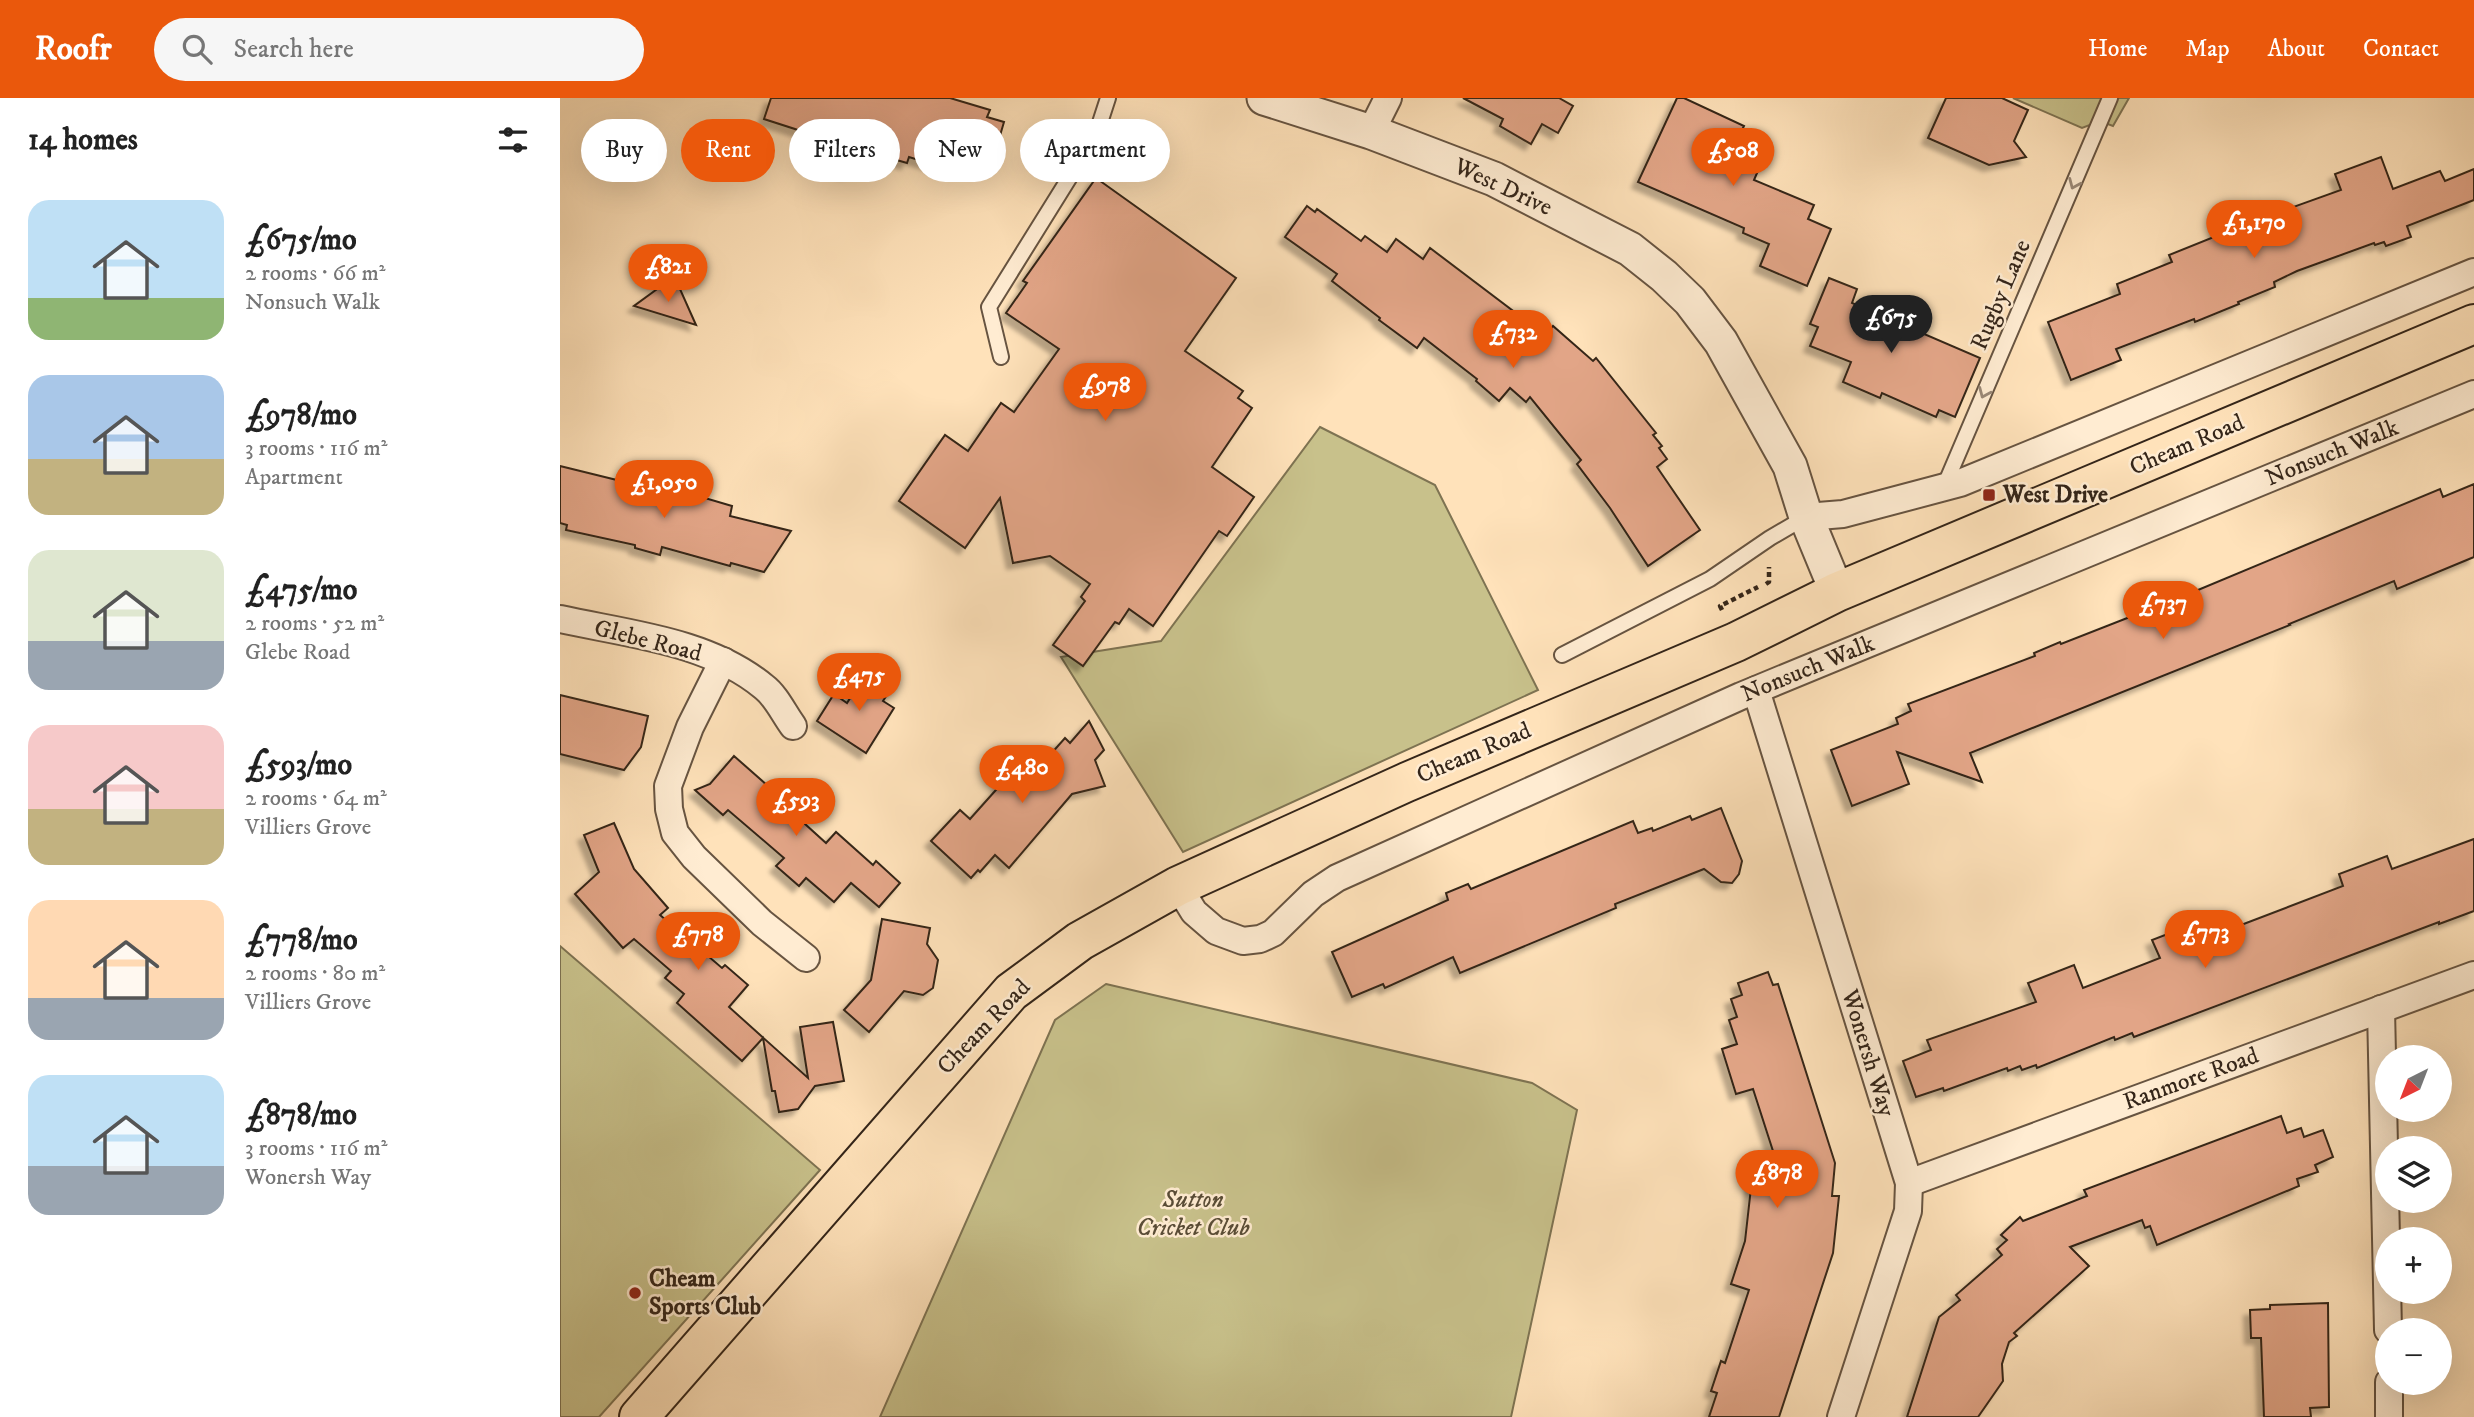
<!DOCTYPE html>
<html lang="en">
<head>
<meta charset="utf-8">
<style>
  :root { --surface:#fff; --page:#f6f6f6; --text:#222; --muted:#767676; --accent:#ea580c }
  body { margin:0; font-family:"IM FELL DW Pica",serif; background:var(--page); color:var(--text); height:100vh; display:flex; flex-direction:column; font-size:26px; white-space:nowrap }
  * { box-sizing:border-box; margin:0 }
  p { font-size:23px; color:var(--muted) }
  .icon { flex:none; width:38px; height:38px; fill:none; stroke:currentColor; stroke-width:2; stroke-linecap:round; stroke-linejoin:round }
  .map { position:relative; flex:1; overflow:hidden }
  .side { display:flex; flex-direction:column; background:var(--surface); width:560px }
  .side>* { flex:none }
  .top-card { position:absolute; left:21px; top:21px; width:665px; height:63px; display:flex; gap:14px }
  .needle { width:46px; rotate:222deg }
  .buttons { position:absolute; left:1815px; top:947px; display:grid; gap:14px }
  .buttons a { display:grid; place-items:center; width:77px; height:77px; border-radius:50%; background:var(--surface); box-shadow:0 7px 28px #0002; font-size:35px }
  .price { position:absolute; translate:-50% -60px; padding:0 16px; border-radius:24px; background:var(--accent); color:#fff; font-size:23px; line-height:46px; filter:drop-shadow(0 2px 4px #0008) }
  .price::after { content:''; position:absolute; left:50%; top:42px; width:21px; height:16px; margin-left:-10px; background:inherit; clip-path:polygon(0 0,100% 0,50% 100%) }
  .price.current { background:#222; color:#fff }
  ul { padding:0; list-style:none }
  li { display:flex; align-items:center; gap:21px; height:175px; padding:0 28px }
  li span { display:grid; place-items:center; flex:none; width:196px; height:140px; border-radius:21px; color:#555 }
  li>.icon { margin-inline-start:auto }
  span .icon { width:84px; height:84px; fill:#fffc; stroke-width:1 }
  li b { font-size:30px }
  h2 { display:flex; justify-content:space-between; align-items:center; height:84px; padding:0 28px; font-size:30px }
  .pill { padding:0 24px; border-radius:32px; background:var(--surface); box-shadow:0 7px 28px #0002; font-size:24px; line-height:63px }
  .pill.current { background:var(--accent); color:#fff }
  header { display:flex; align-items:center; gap:42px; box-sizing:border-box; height:98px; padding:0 35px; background:var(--accent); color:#fff }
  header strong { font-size:33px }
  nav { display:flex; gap:38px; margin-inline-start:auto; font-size:24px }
  .search { width:490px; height:63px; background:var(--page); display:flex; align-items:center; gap:18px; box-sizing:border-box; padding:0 24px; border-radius:38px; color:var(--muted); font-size:26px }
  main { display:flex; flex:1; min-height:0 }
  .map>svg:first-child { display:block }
  .green { fill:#c8c18b; stroke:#7e7352; stroke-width:2 }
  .building { fill:#e2a587; stroke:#342519; stroke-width:2; filter:url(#shadow) }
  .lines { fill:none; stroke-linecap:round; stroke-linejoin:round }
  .service-casing { stroke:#675441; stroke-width:18 }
  .minor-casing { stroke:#675441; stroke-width:30 }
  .tertiary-casing { stroke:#675441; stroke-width:37 }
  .trunk-casing { stroke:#342519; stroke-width:42 }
  .path { stroke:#342519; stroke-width:4.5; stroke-dasharray:5 3.5; stroke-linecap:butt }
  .service { stroke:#ffecd2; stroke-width:14 }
  .minor { stroke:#ffecd2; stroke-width:26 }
  .tertiary { stroke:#ffecd2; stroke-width:33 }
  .trunk { stroke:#ffe2ba; stroke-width:38 }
  .oneway { stroke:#9a8876 }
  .poi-dot { fill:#8f2418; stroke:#ffecd2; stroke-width:2.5 }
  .labels { text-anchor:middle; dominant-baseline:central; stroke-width:5; stroke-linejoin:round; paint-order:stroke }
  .street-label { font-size:24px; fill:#342519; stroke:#ffecd2 }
  .poi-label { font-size:24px; font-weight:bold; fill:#342519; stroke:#ffecd2; text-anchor:start }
  .park-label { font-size:24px; font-style:italic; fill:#594c36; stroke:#ffecd2 }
</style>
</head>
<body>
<header>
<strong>Roofr</strong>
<div class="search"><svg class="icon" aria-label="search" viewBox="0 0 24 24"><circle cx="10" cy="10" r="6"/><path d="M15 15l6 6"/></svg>Search here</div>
<nav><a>Home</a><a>Map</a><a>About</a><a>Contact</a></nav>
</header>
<main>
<section class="side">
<h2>14 homes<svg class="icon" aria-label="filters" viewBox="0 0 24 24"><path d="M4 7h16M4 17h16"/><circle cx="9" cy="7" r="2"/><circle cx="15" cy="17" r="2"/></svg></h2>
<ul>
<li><span style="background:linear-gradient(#bfe0f5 70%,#8fb573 0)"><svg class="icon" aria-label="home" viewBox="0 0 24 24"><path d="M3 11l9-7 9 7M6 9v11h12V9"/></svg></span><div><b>£675/mo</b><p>2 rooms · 66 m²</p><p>Nonsuch Walk</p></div></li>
<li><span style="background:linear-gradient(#a9c7e8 60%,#c2b280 0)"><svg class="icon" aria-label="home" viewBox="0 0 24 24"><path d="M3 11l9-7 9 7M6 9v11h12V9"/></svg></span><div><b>£978/mo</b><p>3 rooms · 116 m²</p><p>Apartment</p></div></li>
<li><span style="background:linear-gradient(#dfe7d0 65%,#9aa5b1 0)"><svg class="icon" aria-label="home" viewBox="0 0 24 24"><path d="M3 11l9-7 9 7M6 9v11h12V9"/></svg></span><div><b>£475/mo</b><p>2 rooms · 52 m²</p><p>Glebe Road</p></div></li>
<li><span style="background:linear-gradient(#f6c9c9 60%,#c2b280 0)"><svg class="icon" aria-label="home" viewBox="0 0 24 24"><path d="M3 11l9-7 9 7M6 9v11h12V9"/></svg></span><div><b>£593/mo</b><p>2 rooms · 64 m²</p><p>Villiers Grove</p></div></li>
<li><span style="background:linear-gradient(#ffd9b3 70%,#9aa5b1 0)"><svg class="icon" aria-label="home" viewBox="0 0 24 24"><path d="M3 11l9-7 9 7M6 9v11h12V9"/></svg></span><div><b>£778/mo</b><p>2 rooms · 80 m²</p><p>Villiers Grove</p></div></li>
<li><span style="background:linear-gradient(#bfe0f5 65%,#9aa5b1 0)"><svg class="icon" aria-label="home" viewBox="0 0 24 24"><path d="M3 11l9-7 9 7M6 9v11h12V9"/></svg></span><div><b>£878/mo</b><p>3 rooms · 116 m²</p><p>Wonersh Way</p></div></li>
</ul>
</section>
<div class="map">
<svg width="1914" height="1319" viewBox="0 0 1914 1319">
  <defs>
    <filter id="shadow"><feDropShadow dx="-6" dy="6" stdDeviation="2" flood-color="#0004"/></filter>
  </defs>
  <rect width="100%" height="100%" fill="#ffe2ba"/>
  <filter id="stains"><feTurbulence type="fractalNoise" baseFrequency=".00286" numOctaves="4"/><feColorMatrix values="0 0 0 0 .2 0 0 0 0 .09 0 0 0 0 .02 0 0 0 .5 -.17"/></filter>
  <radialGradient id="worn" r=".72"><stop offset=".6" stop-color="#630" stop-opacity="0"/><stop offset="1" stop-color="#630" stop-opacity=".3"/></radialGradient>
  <g class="green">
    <polygon points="1453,0 1569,0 1553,28 1540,23 1522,30"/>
    <polygon points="760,329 875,387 978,592 623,754 501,559 601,543"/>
    <polygon points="0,848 260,1072 39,1319 0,1319"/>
    <polygon points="546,886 972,985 1017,1012 951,1319 320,1319 495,922"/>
  </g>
  <g class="building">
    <polygon points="211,0 390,0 430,12 427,19 444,24 434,58 432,57 430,62 384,47 378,68 349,59 347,65 295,50 288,75 261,68 269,42 204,21"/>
    <polygon points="903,0 999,0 1013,8 998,35 982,26 971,46 940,28 943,21"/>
    <polygon points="1117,0 1124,0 1184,28 1178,40 1198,49 1203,61 1194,82 1254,107 1248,121 1271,131 1247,188 1200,168 1209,146 1183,135 1184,130 1078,84"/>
    <polygon points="1386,0 1442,0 1468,12 1454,43 1466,59 1429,67 1368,40"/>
    <polygon points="1821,59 1833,91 1880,73 1885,83 1914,71 1914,102 1847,128 1851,139 1826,148 1824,144 1815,147 1814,145 1737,173 1714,184 1715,189 1678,204 1679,206 1635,224 1634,221 1556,251 1561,262 1511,282 1488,224 1560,196 1557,186 1612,164 1609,157 1659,137 1657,132 1711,110 1714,116 1781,92 1775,76"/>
    <polygon points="536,80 676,180 625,253 683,293 678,300 692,310 652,369 694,399 667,438 659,433 593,528 569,511 559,526 555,524 523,568 493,547 525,503 521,499 530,486 490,458 453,465 440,400 405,450 339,403 385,337 408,353 441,305 454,314 499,251 446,215 467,185 463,183"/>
    <polygon points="747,108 755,114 757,111 801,143 805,138 827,154 836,141 863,161 870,150 985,237 993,228 1033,263 1036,260 1096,335 1093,337 1102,348 1099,350 1107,361 1097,369 1140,432 1088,468 1050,410 1017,366 1021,362 970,299 966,304 950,290 939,303 916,283 917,281 864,240 857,250 819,222 820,220 772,183 777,176 725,139"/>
    <polygon points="1269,180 1297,191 1292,205 1420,260 1395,319 1379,312 1376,319 1322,295 1320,300 1283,284 1291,264 1250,248 1258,229 1250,226"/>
    <polygon points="104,186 120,191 136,227 74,208"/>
    <polygon points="0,368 65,384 67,377 115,389 114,391 172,408 170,418 231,433 204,474 171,465 170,468 102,449 100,457 75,450 75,447 6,432 7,427 0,425"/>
    <polygon points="1914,386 1914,459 1837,491 1834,483 1729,526 1730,527 1410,655 1422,684 1337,654 1349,686 1292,708 1271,652 1338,626 1336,620 1351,613 1348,606 1475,558 1474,555 1500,544 1501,546 1626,497 1880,391 1883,399"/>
    <polygon points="307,573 332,589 323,603 334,610 306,655 257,623 274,596 287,605"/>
    <polygon points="0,597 88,618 81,649 64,672 0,656"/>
    <polygon points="529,623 544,652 535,662 545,688 512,696 449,770 435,757 420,774 418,772 411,780 371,743 400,712 410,721 469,655 482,666 505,640 510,645"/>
    <polygon points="174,658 225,703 223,706 266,745 276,734 313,767 316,763 340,785 319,809 291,785 274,804 246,780 239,788 216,768 224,760 168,712 163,717 135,692 150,686"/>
    <polygon points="1161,710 1182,763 1179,776 1172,785 1161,784 1144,771 1055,806 1056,810 900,875 893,859 825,890 823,886 792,899 772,854 888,802 886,795 908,786 911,791 1073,723 1078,735 1092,730 1093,733 1130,718 1132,722"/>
    <polygon points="54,725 74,771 108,810 100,817 162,870 165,867 188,887 169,909 248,980 240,929 273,924 284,983 255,988 238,1011 219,1014 215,993 212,993 203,940 182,963 117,905 124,896 105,880 111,873 74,841 63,850 15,796 39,774 24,737"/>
    <polygon points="1914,741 1914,813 1879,826 1879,824 1574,939 1572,935 1555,942 1554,939 1477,970 1476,967 1462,972 1460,968 1448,973 1447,970 1384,993 1383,990 1356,999 1343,963 1371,952 1367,942 1476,904 1468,885 1514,867 1523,890 1600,860 1592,842 1636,825 1641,840 1646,838 1647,840 1783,788 1779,776 1827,758 1832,771"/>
    <polygon points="322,821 370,830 367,846 378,862 373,890 363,897 344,893 309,934 284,912 311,882"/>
    <polygon points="1208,874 1213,887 1218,886 1275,1065 1272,1098 1279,1098 1273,1155 1219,1319 1149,1319 1157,1295 1151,1293 1161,1263 1165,1265 1189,1192 1171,1186 1185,1143 1192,1081 1221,1078 1193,991 1176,996 1162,951 1177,946 1169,922 1177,919 1171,901 1182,897 1178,885"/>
    <polygon points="1721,1018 1727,1035 1741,1030 1744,1039 1763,1032 1773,1059 1755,1067 1758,1074 1737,1081 1739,1088 1597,1147 1590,1128 1585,1130 1582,1122 1510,1149 1529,1168 1454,1235 1457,1238 1449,1244 1442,1266 1443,1283 1418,1319 1347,1319 1379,1219 1400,1202 1396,1197 1442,1157 1437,1151 1447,1142 1441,1137 1460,1119 1463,1123 1527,1098 1524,1092"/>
    <polygon points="1768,1205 1769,1309 1750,1310 1751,1319 1704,1319 1701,1240 1691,1240 1690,1212 1710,1211 1710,1207"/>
  </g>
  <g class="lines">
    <g class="service-casing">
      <g id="service">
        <polyline points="441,259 429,209 536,37 548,0"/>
        <polyline points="1384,389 1550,0"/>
        <polyline points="1002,557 1150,481 1210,440 1246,419"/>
      </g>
    </g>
    <g class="minor-casing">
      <g id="minor">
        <polyline points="811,34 828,0"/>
        <polyline points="1246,419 1283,416 1400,385 1914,174"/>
        <path d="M0,521C68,536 149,543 204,589C216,598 224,616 233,628"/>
        <polyline points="163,563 130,629 108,688 109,711 115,735 134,759 202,825 246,860"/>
        <polyline points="1196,592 1349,1085 1348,1113 1281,1319"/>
        <polyline points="618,788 634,814 656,833 683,843 700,841 713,835 753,796 777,780 1181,598 1914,296"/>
        <polyline points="1821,911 1828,1232"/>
        <polyline points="1349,1085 1914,877"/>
        <polyline points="1829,1284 1829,1319"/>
      </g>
    </g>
    <g class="tertiary-casing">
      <polyline id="tertiary" points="704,0 811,34 934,81 1070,151 1104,178 1130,203 1161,244 1230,368 1246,419 1277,494"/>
    </g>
    <g class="trunk-casing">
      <polyline id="trunk" points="79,1319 451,894 520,843 618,788 847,684 1176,544 1277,494 1914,226"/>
    </g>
    <g class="path">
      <polyline points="1206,486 1209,484 1209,469"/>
      <polyline points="1162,512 1160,508 1198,489"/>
    </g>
    <use href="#service" class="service"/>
    <use href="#minor" class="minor"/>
    <use href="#tertiary" class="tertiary"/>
    <use href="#trunk" class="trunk"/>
  </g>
  <defs><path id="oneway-chevron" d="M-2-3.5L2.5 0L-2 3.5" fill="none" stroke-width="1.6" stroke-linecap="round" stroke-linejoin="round" transform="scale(1.75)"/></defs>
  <g class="oneway">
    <use href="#oneway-chevron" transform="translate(1514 86) rotate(113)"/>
    <use href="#oneway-chevron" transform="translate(1424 295) rotate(113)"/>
  </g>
  <g class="poi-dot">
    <rect x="1422" y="390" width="14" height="14" rx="3.5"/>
    <circle cx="75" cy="1195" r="7"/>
  </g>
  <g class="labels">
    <g class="street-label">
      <text transform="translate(943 89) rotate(25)">West Drive</text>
      <text transform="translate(1441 197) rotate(-67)">Rugby Lane</text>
      <text transform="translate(1627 347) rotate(-23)">Cheam Road</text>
      <text transform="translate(1772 355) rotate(-22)">Nonsuch Walk</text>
      <text transform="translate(88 543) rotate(14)">Glebe Road</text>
      <text transform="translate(1248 571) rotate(-22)">Nonsuch Walk</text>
      <text transform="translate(914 655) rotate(-23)">Cheam Road</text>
      <text transform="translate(424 929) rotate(-46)">Cheam Road</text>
      <text transform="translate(1308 955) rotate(73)">Wonersh Way</text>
      <text transform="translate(1631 981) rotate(-20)">Ranmore Road</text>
    </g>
    <g class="poi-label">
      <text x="1443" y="397">West Drive</text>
      <text x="89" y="1181">Cheam<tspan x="89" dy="28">Sports Club</tspan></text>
    </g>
    <g class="park-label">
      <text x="633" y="1102">Sutton<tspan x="633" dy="28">Cricket Club</tspan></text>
    </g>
  </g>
  <rect width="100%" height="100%" filter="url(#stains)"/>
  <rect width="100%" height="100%" fill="url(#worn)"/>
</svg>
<div class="buttons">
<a><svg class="needle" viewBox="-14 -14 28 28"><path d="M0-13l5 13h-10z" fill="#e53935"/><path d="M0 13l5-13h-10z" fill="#767676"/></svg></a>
<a><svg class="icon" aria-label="layers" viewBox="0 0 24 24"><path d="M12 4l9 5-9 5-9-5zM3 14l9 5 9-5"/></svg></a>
<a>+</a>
<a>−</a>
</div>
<b class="price" style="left:1173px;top:90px">£508</b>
<b class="price" style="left:1694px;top:162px">£1,170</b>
<b class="price" style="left:108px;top:206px">£821</b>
<b class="price current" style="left:1331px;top:257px">£675</b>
<b class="price" style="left:953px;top:272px">£732</b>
<b class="price" style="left:545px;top:325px">£978</b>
<b class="price" style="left:104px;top:422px">£1,050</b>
<b class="price" style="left:1603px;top:543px">£737</b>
<b class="price" style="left:299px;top:615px">£475</b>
<b class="price" style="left:462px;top:707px">£480</b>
<b class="price" style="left:236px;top:740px">£593</b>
<b class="price" style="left:1645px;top:872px">£773</b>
<b class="price" style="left:138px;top:874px">£778</b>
<b class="price" style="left:1217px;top:1112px">£878</b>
<div class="top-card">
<a class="pill">Buy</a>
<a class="pill current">Rent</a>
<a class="pill">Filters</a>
<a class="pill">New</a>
<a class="pill">Apartment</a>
</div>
</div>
</main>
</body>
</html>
